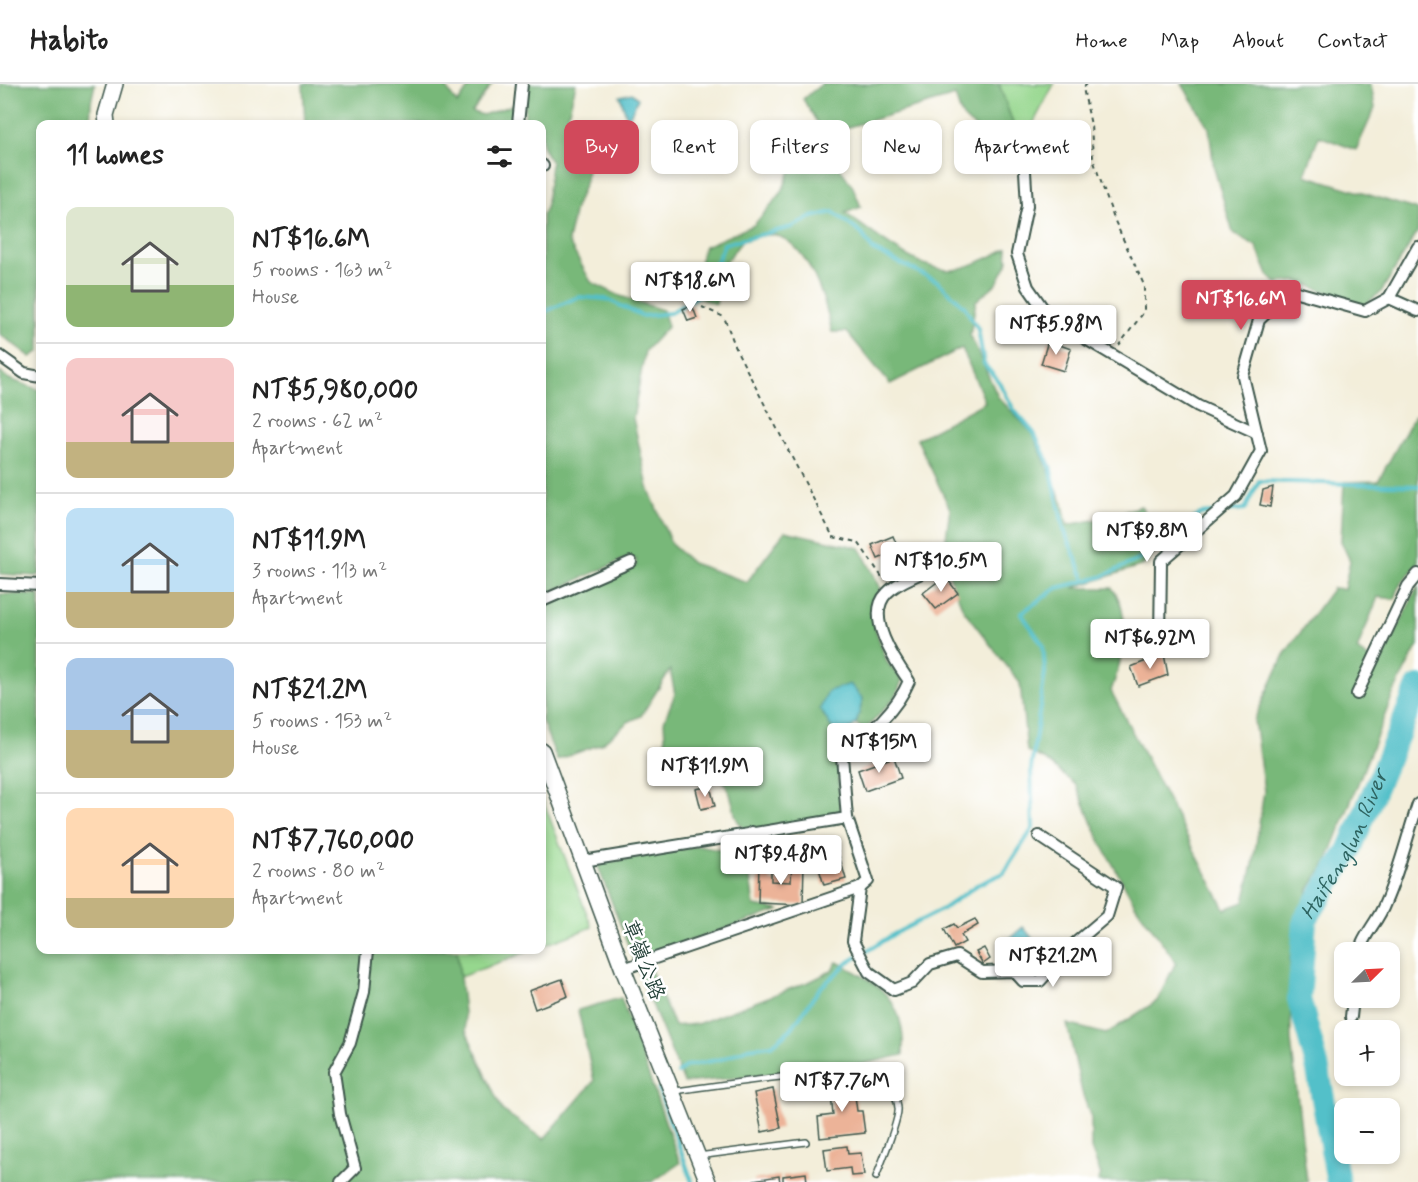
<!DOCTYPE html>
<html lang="en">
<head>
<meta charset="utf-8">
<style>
  :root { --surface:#fff; --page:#f2f2f2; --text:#222; --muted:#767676; --line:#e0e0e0; --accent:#d1495b }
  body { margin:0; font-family:Mynerve,"LXGW WenKai TC",sans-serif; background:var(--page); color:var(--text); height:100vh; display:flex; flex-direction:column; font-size:22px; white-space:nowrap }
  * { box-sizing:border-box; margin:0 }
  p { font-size:20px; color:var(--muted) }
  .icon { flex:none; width:33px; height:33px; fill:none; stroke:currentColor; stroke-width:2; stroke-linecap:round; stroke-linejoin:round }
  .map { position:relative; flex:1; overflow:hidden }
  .drawer { position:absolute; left:36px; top:36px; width:510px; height:834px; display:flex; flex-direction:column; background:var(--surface); border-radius:12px; box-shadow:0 3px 9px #0003 }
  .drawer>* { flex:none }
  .top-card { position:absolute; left:564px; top:36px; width:570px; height:54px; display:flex; gap:12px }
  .needle { width:39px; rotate:66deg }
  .fabs { position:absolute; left:1334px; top:858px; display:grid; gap:12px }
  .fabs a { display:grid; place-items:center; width:66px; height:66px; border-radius:12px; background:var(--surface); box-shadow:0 3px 9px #0003; font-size:30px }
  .price { position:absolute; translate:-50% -51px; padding:0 14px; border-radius:6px; background:#fff; color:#222; font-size:20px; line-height:39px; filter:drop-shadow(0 2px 3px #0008) }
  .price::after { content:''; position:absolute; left:50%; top:36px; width:18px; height:14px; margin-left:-9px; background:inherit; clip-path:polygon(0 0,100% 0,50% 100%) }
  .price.on { background:var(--accent); color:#fff }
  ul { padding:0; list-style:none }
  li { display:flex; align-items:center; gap:18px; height:150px; padding:0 30px }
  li+li { border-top:2px solid var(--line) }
  li span { display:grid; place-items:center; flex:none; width:168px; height:120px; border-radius:12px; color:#555 }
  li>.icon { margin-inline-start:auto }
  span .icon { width:72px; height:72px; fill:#fffc; stroke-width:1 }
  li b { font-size:26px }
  h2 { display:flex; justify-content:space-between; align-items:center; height:72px; padding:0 30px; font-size:26px }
  .pill { padding:0 21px; border-radius:12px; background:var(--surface); box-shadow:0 3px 9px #0003; font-size:21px; line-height:54px }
  .pill.on { background:var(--accent); color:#fff }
  header { display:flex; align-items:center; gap:36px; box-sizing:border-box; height:84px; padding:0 30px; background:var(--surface); border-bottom:2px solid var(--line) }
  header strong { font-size:28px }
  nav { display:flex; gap:33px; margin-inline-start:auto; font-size:21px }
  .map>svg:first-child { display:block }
  .green { fill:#96d78e; stroke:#5a8a61; stroke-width:1.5 }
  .forest { fill:#78b879; stroke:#4c7a56; stroke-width:1.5 }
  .water { fill:#52c0c9; stroke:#387e7e; stroke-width:1.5 }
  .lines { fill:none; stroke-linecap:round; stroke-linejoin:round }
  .stream { stroke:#52c0c9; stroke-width:4 }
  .river { stroke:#52c0c9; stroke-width:24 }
  .building { fill:#ecb398 }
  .lane-casing { stroke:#3f584d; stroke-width:8 }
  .street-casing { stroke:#3f584d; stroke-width:14 }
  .secondary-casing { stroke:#3f584d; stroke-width:18 }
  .path { stroke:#3f584d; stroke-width:2; stroke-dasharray:4.5 4.5; stroke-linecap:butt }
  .lane { stroke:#fff; stroke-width:5 }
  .street { stroke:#fff; stroke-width:10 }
  .secondary { stroke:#fff; stroke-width:15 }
  .labels { text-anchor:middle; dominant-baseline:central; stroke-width:5; stroke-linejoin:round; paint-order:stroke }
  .street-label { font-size:21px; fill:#1f3d34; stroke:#fff }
  .water-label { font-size:22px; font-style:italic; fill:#2e6461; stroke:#fff }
</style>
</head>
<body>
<header>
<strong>Habito</strong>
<nav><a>Home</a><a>Map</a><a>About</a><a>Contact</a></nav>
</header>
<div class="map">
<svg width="1418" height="1098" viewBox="0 0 1418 1098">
  <rect width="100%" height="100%" fill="#fff"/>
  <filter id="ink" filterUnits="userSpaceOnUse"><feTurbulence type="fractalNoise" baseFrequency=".0167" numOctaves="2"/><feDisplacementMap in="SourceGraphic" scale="12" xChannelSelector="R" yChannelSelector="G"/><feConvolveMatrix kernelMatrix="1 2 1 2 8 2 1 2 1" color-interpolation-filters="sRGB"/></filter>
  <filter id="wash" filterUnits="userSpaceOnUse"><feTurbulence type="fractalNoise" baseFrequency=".008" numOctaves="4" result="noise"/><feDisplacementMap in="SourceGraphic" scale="24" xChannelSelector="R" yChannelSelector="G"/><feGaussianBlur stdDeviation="1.35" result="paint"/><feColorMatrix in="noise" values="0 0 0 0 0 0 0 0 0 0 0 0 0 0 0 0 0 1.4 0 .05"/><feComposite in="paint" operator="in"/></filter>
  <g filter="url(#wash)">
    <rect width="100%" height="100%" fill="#f3eeda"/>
    <g class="green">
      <polygon points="999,0 1054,0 1026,53 1017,51"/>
      <polygon points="542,714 592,843 542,862"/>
      <polygon points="457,866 532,866 460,893"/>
    </g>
    <g class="forest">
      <polygon points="0,0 95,0 91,18 90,40 40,40 40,267 31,273 0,250"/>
      <polygon points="303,0 444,0 457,20 471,0 492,0 472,28 483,31 513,21 514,40 305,40"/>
      <path d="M527,0H576L568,31L573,46L588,69L586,96L575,124L568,157L591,198L620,212L663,226L668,242L645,267L633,334L648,403L671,460L692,479L747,498L785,447L860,464L880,503L875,544L887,578L902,596L896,612L865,646L856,640L863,615L820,625L839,655L837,670L841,733L751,750C730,733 738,733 730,710C724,693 710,680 698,668L666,670L664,637L675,610L670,586L641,632L628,638L601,660L557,676L542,637V522L636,482V475H625L542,512V131L546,124L551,79L542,61V40H524Z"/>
      <path d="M822,0H999L1017,51L1013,56C996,55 976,47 964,34C959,29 958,19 955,12L824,50L803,15Z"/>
      <polygon points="1182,0 1371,0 1375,24 1356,66 1319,52 1305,91 1418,126 1418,147 1381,208 1363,222 1298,197 1276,199 1268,191 1256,162 1233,149 1214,84 1209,44"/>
      <path d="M833,74L853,103L861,123L845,129C872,148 916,186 951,186C964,186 995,171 1007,164L1008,178L997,199L976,217L970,251L998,313L1033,350L1063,420L1067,441L1106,434L1141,422L1163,459L1143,481L1073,504H1112C1133,531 1122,577 1111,607L1225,825L1244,818L1253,781L1264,707L1254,636L1284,571L1333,504L1344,505L1350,477L1341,457L1344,398L1378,397L1415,331L1418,332V480L1400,501L1395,515L1378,513L1357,566L1380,582L1418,502V561L1394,608L1327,778L1309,805L1290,874L1291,956L1307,1098H1098L1101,1091L1091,1065V1034L1082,1008L1067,940L1106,950L1157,917L1176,878L1136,822L1101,759L1076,701L1045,676L1027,667L1020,599L963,525L943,476L950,425L917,355L985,318L962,264L890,300L847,248H832C826,219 809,158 774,151C765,149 751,155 742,157L723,181L716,220L691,211L700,191L701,171L705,162L754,141L782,108L793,79Z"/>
      <polygon points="0,288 9,295 40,306 40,490 37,492 0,490"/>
      <polygon points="0,510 40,511 40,866 457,866 466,947 502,1026 544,1055 594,997 578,926 621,914 680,1079 652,1098 0,1098"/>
      <polygon points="698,762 730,768 742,786 749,787 754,822 780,826 634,876 597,780"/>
      <path d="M837,878C882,901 906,917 903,971L854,982L684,999L638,886L649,882L674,942L697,940L811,897L831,887Z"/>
    </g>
    <g class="water">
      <polygon points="632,9 638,15 629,33 626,31 620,12"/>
      <polygon points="850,600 863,615 856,640 839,655 820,625 828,607"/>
      <polygon points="1023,843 1048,873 1028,891 1002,861"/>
    </g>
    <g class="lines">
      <g class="stream">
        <polyline points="542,229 578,213 606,215 643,232 670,229 706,207 724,160 792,143 812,133 833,128 862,150 873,166 937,197 964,222 978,245 984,280 999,298 1014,326 1034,349 1050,382 1064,446 1085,496"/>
        <polyline points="1223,427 1245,425 1259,397 1418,402"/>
        <polyline points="678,989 686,982 722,975 748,964 772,961 791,945 820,904 849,878 894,850 943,825 977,801 1004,789 1033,744 1031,685 1045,588 1043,561 1021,529 1057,504 1101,493 1140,475 1200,430 1212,429"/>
        <polyline points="659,1005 692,1098"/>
      </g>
      <path class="river" id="s1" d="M1338,1098L1317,981L1299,915L1305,836L1349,767L1418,603"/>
    </g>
    <g id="blocks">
      <g class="building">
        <polygon points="692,221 697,234 688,237 683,225"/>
        <polygon points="1048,257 1071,265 1064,287 1041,280"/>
        <polygon points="1273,403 1270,423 1260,421 1263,406"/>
        <polygon points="893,452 899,466 878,475 872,461"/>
        <polygon points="945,492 958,509 936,525 923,509"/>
        <polygon points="1164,570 1168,591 1138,602 1131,583"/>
        <polygon points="894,673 901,694 865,707 858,686"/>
        <polygon points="710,702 715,722 701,725 696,705"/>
        <polygon points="755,761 760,772 749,777 744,765"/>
        <polygon points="838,768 846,795 824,801 816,775"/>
        <polygon points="759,778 771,779 771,797 791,798 792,778 804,779 803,821 758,819"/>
        <polygon points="975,835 978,841 961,851 965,858 954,864 944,845 954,840 957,844"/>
        <polygon points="984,864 990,875 983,880 976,868"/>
        <polygon points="562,895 568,912 535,925 529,907"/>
        <polygon points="853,997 857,1027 862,1027 865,1049 820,1054 818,1033 833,1031 830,999"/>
        <polygon points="773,1005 781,1044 762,1048 754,1009"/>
        <polygon points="847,1062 848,1070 861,1069 864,1091 851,1092 850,1084 827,1087 824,1065"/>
        <polygon points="806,1089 807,1098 783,1098 783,1092"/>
        <polygon points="779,1092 780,1098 754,1098 754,1096"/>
      </g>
    </g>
  </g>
  <g filter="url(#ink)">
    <use href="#blocks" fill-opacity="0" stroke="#3f584d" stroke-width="1.5"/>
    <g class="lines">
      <g class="lane-casing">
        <g id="lane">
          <path d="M674,1007C710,1003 854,978 880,994C890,1000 897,1012 898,1024C900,1034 881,1080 876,1093"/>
          <polyline points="698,1072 806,1058"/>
        </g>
      </g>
      <g class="street-casing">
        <g id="street">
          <polyline points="518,40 522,0"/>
          <polyline points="1024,70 1027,122 1017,170 1028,203 1049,233 1198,322 1257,349"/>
          <polyline points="542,81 543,82"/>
          <polyline points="1418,163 1389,214 1418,227"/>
          <polyline points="0,272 24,289 40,292"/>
          <polyline points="0,500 40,502"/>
          <polyline points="542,517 631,478"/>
          <polyline points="1160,556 1161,477 1236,412 1261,367 1243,292 1259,236 1290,206 1365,227 1389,214"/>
          <polyline points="1357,610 1408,502 1418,490"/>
          <polyline points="752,748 753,759 764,776"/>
          <polyline points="583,777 847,734"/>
          <path d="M860,804L868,797L847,734L842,672C867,651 896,628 909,597C895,577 864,532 887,509C897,498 914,493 927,486"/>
          <path d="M1359,868C1364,849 1378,838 1385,819C1399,788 1407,753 1418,720"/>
          <polyline points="623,885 860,804 853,857 869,888 894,906 912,899 930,880 957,872 982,888 1014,887 1023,897 1040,897 1074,860 1107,832 1116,803 1039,752"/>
          <polyline points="1351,933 1353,914"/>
          <polyline points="341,1098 355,1084 340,1030 334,988 350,959 364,908 368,866"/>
        </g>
      </g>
      <g class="secondary-casing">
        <g id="secondary">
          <polyline points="107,40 106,31 115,0"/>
          <polyline points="542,667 623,885 708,1098"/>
        </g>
      </g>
      <g class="path">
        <polyline points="1087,0 1083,4 1091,41 1093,75 1114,135 1144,201 1144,228 1119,261"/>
        <polyline points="702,223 724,233 737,267 833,453 858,458 884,496"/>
      </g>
      <use href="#lane" class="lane"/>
      <use href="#street" class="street"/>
      <use href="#secondary" class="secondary"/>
    </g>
  </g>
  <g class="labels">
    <g class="street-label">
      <text transform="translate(643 876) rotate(69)">草嶺公路</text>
    </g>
    <g class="water-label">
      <text stroke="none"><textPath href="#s1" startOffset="352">Haifenglun River</textPath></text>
    </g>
  </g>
</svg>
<div class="fabs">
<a><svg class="needle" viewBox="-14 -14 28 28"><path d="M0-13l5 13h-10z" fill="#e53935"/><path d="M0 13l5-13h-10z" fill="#767676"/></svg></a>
<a>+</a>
<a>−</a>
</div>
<b class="price" style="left:690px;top:229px">NT$18.6M</b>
<b class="price on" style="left:1241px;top:247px">NT$16.6M</b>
<b class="price" style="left:1056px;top:272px">NT$5.98M</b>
<b class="price" style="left:1147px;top:479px">NT$9.8M</b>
<b class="price" style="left:941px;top:509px">NT$10.5M</b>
<b class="price" style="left:1150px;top:586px">NT$6.92M</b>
<b class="price" style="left:879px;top:690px">NT$15M</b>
<b class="price" style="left:705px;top:714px">NT$11.9M</b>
<b class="price" style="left:781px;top:802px">NT$9.48M</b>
<b class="price" style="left:1053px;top:904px">NT$21.2M</b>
<b class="price" style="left:842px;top:1029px">NT$7.76M</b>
<div class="top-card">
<a class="pill on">Buy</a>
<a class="pill">Rent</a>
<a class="pill">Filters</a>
<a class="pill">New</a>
<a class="pill">Apartment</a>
</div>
<section class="drawer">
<h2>11 homes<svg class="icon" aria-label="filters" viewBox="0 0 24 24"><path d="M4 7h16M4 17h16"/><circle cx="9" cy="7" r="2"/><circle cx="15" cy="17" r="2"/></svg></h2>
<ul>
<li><span style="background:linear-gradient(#dfe7d0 65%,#8fb573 0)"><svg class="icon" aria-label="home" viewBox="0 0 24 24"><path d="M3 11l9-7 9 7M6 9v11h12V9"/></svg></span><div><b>NT$16.6M</b><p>5 rooms · 163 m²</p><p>House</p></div></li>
<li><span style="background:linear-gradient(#f6c9c9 70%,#c2b280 0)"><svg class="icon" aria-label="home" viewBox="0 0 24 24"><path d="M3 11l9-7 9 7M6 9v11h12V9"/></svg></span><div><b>NT$5,980,000</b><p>2 rooms · 62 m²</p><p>Apartment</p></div></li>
<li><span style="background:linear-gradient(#bfe0f5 70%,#c2b280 0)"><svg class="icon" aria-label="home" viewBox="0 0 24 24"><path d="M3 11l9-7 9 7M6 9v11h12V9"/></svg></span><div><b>NT$11.9M</b><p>3 rooms · 113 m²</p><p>Apartment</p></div></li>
<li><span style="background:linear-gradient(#a9c7e8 60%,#c2b280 0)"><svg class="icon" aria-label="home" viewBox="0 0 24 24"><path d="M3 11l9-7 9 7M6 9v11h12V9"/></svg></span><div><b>NT$21.2M</b><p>5 rooms · 153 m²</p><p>House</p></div></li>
<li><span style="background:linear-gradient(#ffd9b3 75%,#c2b280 0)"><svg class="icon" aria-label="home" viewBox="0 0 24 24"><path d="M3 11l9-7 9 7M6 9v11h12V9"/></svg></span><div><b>NT$7,760,000</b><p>2 rooms · 80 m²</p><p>Apartment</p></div></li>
</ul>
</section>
</div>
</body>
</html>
